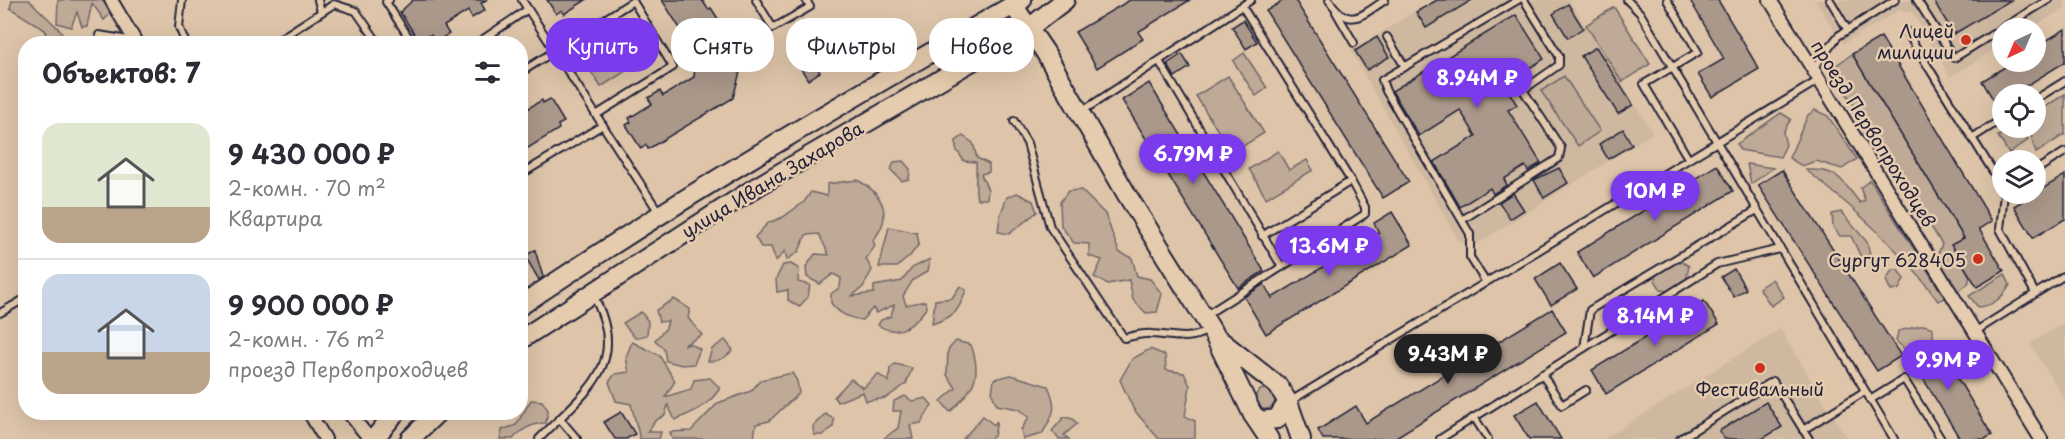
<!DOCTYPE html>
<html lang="ru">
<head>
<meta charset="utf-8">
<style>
  :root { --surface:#fff; --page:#f2f2f3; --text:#2b2b33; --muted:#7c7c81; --line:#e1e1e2; --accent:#7c3aed }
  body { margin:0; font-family:"Playpen Sans",sans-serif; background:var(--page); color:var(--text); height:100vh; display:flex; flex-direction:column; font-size:22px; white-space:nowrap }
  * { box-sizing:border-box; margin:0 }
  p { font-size:20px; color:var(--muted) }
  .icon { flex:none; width:33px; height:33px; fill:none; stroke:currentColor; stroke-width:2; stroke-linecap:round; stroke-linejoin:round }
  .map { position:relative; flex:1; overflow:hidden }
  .panel { position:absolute; left:18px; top:36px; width:510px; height:384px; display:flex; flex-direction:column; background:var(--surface); border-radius:24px; box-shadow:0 6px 24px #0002 }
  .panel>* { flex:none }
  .guide { position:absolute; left:546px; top:18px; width:570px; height:54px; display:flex; gap:12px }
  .needle { width:39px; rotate:224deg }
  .fabs { position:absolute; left:1992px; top:18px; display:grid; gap:12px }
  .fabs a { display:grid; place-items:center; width:54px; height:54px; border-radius:50%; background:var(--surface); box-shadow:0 6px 24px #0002; font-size:30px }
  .price { position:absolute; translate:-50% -51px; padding:0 14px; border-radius:21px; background:var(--accent); color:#fff; font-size:20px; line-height:39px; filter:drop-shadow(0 2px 3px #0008) }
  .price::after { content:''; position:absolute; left:50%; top:36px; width:18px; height:14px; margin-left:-9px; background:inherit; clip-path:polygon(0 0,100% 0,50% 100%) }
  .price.on { background:#222; color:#fff }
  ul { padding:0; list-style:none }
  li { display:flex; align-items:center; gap:18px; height:150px; padding:0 24px }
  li+li { border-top:2px solid var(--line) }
  li span { display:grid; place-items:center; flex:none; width:168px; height:120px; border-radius:18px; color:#555 }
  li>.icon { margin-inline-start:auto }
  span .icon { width:72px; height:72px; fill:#fffc; stroke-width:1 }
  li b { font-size:26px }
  h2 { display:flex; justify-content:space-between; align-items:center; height:72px; padding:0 24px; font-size:26px }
  .chip { padding:0 21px; border-radius:24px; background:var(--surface); box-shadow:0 6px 24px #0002; font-size:21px; line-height:54px }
  .chip.on { background:var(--accent); color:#fff }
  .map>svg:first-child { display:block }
  .built { fill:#ceb8a0 }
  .green { fill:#bfaa97; stroke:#706669; stroke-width:1.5 }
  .building { fill:#aa988a; stroke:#22223b; stroke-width:1.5 }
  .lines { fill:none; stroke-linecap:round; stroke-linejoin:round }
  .lane-casing { stroke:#22223b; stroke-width:10 }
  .street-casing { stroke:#22223b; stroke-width:16 }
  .secondary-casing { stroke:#22223b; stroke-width:22 }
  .lane { stroke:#e6ccae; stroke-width:6 }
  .street { stroke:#e6ccae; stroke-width:12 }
  .secondary { stroke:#e6ccae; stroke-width:18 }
  .poi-dot { fill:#c8321e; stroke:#e6ccae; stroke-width:2 }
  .labels { text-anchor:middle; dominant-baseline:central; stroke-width:5; stroke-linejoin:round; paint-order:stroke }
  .poi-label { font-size:18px; fill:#22223b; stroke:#e6ccae; text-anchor:end }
  .street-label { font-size:18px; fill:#22223b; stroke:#e6ccae }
</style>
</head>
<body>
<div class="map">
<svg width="2065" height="439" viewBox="0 0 2065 439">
  <rect width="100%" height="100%" fill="#dec5a9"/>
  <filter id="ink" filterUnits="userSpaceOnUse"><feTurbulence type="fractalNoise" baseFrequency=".0167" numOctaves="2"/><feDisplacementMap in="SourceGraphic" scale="12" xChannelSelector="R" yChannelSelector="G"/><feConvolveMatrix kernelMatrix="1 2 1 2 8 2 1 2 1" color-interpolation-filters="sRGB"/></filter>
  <g filter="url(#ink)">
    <g class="built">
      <polygon points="1433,0 1569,0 1653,133 1487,238 1477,244 1460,243 1351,51"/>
      <polygon points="1815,0 2065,0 2065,8 2031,28 2002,28 2002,45 1950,77 1912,12 1900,10 1843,44"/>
      <polygon points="2065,322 2065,400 2030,344"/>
      <polygon points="1780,329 1847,439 1604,439"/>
    </g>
    <g class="green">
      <polygon points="12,0 29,0 60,30 69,43 48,43 45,30 10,8"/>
      <polygon points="58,0 100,0 108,4 110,14 104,20 92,3 87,26 82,27 77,12 71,27 57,23"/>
      <polygon points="1614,7 1650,64 1622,82 1586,25"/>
      <polygon points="627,29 646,58 601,87 582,58"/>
      <polygon points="1244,53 1267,88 1256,96 1233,61"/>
      <polygon points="1852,54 1964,238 1952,245 1970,277 1968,284 1959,290 1951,289 1935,261 1942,244 1831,69"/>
      <polygon points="1228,76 1264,133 1232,153 1196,96"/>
      <polygon points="1564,76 1600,131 1578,146 1541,91"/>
      <polygon points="2065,94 2065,134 2036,153 2029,128 2036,128 2036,113"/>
      <polygon points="1815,110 1828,116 1857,159 1842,169 1816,161 1802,166 1789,158 1808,115"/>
      <polygon points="1781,113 1791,119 1783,132 1786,145 1780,157 1740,150 1737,144"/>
      <polygon points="2012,128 2024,128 2028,140 2009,154 1998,136"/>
      <path d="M963,136L973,143L977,158L989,164V172L981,174L988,190L987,199H977C974,186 977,175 976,162L964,161L956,149V141Z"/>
      <polygon points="1278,151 1289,170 1307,160 1313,170 1266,198 1249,169"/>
      <polygon points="903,161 910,169 909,179 902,181 891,170 894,162"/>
      <polygon points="1747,164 1773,168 1751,184"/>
      <path d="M1806,170C1840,169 1841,180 1860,203L1865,200L1860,188L1870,180L1945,298L1938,301C1904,253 1852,206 1806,170Z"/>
      <path d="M857,180C883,193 894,216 873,240L875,246L866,259L872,270L863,287L852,296L874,293V286L902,281L912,268L930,259L928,271L913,280L903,296L906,305L925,301L927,307C915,324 899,339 878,325L881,320L891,316L894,305L876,313L873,308L862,320C849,318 839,314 831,303V294L840,287L841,278L833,274L820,284L807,277L806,267L815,254L829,255L819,234L806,235L799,251L787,260L785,251L776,261L771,247H761L755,237L768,223L783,217L804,202L811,192L827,196V184Z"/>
      <polygon points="1081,190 1105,214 1119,252 1132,258 1137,276 1150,279 1162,294 1157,312 1146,313 1133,300 1129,280 1108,284 1094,277 1102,260 1089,256 1089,244 1074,243 1061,226 1060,202 1068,191"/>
      <polygon points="1017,193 1033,201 1037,212 1009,234 998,232 1000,216 1007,197"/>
      <polygon points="1841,212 1867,242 1870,254 1861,257 1851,236 1840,236 1833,227 1832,214"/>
      <polygon points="889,227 917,233 919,244 910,256 897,267 879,267"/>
      <polygon points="1675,262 1682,262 1689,266 1686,281 1668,291 1661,290 1655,280 1656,274"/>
      <polygon points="791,264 799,269 798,282 810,285 808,297 799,307 788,300 788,290 777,292 776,279 783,265"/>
      <polygon points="1892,270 1898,270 1904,279 1899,289 1891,291 1886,280"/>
      <path d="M2005,274L2010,285C2002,298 1993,306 1978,307L1969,296Z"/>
      <polygon points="1772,279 1784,297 1771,306 1759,288"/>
      <path d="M960,286L966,290C958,313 955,316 932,324L935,300L952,298Z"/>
      <polygon points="674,299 690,309 688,318 702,335 684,345 691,344 700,349 694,364 682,365 666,361 664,349 655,340 666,328 668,321 659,322 656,310"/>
      <polygon points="641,312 648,321 647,335 635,338 623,323"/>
      <polygon points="1924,325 1933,328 1933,338 1909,353 1896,341 1898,331"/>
      <path d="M725,340L733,350C726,358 719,362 708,361L712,349Z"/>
      <path d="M956,341L971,345C983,377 973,390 950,412L941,401L956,388L947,375L948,350Z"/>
      <path d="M632,342L659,355L675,381L665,397L691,389L694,380L710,378L720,388C709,406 694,412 675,420L668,405L665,415L655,421L647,432H661L659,439H640L631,404L616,401L609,382L615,374L629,372L626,357Z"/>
      <polygon points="1150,349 1165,355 1166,370 1184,373 1190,386 1185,416 1195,421 1195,437 1192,439 1159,439 1134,410 1120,380 1132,359"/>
      <polygon points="895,364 912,368 906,384 886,398 866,401 863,392 837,402 834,397 851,379 863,388 878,374 889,382 890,368"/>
      <polygon points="792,373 797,381 799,393 769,421 756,424 754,439 672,439 670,432 691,431 718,403 751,391 761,380"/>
      <path d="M1011,375L1048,386C1058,408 1054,414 1042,434L1023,439L1021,430L1029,417L1019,409L997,405L992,394L994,379Z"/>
      <circle cx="1265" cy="399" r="10"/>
      <polygon points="905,396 912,401 926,398 932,405 921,423 910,425 913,439 883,439 898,428 901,411 893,411 894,401"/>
      <path d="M531,400L542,401L548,410L546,423C532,423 522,429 513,439H500L502,430L516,425Z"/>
      <polygon points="825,414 834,419 833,427 823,435 814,435 813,426"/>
      <polygon points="983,416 994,425 997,421 994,436 990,439 963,439"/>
      <polygon points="1064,417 1073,419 1077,424 1064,435 1069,439 1059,439 1052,431"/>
    </g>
    <g class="building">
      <polygon points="413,0 486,0 481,3 485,10 472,18 468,11 444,26 449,34 435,42 431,35 417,38 400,12"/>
      <polygon points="547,0 586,0 564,14 562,10 556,14"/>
      <polygon points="662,0 702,0 708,9 711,8 739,51 747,46 733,98 648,149 646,145 641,149 626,125 631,122 629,118 652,104 648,98 660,91 663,96 694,77 697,43 685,50 677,37 683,33"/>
      <polygon points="1130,0 1190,0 1138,32 1143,39 1097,68 1075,32"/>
      <polygon points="1284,0 1295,0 1409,182 1383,198 1266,11"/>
      <polygon points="1437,0 1472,0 1426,28 1416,12"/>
      <polygon points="1690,0 1718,0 1759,69 1712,97 1698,74 1724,59"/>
      <polygon points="1933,0 2011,0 1954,34"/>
      <polygon points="1568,4 1583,28 1568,38 1553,14"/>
      <polygon points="1516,15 1544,59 1504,84 1517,105 1508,110 1541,163 1528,171 1525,166 1504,179 1507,185 1493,194 1490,188 1460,207 1434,162 1476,136 1460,110 1419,136 1392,91"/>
      <polygon points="1243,20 1257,42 1246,49 1232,27"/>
      <polygon points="2065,29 2065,62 2013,94 2002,94 2002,114 1982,81 2013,62 2036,62 2036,47"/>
      <polygon points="1377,37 1389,57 1367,70 1355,51"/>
      <polygon points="1881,37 1992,221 1979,229 2004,271 1977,287 1951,245 1964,238 1852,54"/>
      <polygon points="1596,47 1633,105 1618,114 1581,56"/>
      <polygon points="1182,54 1190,67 1175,77 1167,64"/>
      <polygon points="812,60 820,72 808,80 800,67"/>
      <polygon points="1149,83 1264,271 1238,288 1122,100"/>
      <polygon points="550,99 564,122 558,125 559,129 520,153 520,113 542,100 543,103"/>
      <polygon points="1623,129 1632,145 1608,159 1599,144"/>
      <polygon points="1717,165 1733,191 1593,278 1577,252"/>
      <polygon points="1559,168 1568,183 1544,198 1534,180"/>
      <polygon points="1782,170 1901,356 1877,371 1758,185"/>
      <polygon points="2065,175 2065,219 2033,238 2014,206"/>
      <polygon points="1513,193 1524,210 1510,219 1499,202"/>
      <polygon points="1392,212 1412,245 1266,334 1244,297 1264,284 1272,298 1379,233 1374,223"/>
      <polygon points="535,250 543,277 539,280 525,256"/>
      <polygon points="1560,263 1577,289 1551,305 1535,279"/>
      <polygon points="1734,269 1746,289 1734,297 1721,277"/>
      <polygon points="1704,301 1719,324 1606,394 1592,370"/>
      <polygon points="1552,309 1566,332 1393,439 1323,439 1318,430 1356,406 1366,423"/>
      <polygon points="1933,338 1992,435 1985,439 1960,439 1918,370 1914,373 1903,356"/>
      <polygon points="1538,401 1561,439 1529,439 1514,415"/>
      <polygon points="1766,402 1782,427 1762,439 1724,439 1719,431"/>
      <polygon points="621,412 635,434 626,439 615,439 604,422"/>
    </g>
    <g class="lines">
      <g class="lane-casing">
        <g id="lane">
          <polyline points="182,0 179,27 186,44"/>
          <polyline points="318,0 321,12"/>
          <polyline points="389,0 386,2 413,44"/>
          <polyline points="522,0 660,214"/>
          <polyline points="756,0 773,28 810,7 806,0"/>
          <path d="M1329,0C1349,30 1361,16 1385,0"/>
          <polyline points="1627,0 1640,13 1894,439"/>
          <polyline points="1667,0 1698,52 1644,84 1688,158"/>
          <polyline points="1830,0 1847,29"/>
          <polyline points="1917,0 1954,58 2048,0"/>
          <polyline points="1336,12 1354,43"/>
          <polyline points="1906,31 2002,186"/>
          <polyline points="99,35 135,41"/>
          <polyline points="1387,37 1405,67"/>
          <polyline points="272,44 334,4 356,11 379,44"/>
          <polyline points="476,44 528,9"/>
          <polyline points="1159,61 1282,267"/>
          <polyline points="1813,69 1838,36 1895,0"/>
          <polyline points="520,73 633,1 673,67 596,115"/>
          <polyline points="2036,99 2065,81"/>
          <polyline points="1081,112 1251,0"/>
          <path d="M1014,121L1027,143L1050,227L1124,338C1133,336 1143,333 1152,334C1173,335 1189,342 1208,330"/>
          <polyline points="1972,138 2002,119"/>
          <polyline points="2036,170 2065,152"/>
          <polyline points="520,175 603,125"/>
          <polyline points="2004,194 2000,229 2035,293"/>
          <polyline points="1462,220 1559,158 1561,148 1523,90 1559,65 1559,56 1524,0"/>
          <polyline points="1262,236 1351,181"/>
          <polyline points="1485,281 1470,257 1470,234 1386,91 1382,80 1518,0"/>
          <polyline points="0,313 26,298"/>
          <polyline points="1206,315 1365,214 1365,207 1351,181 1242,6"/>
          <polyline points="1976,331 2065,275"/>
          <polyline points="1584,348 1717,264 1780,249"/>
          <polyline points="1542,374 1562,405 1586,390"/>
          <polyline points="1870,400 1904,379 1941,439"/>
          <polyline points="1289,402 1819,80"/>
          <polyline points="1474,417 1488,439"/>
          <polyline points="560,419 577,439"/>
          <polyline points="1803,430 1865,391"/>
          <path d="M539,439C583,393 632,366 593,295"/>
          <polyline points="1440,439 1584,348 1590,310 1757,210"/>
          <polyline points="1680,439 1773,381 1809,439"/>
        </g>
      </g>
      <g class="street-casing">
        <g id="street">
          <polyline points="111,0 137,44"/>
          <polyline points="1770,0 2041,439"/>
          <polyline points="309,412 325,439"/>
          <polyline points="348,412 370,439"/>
        </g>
      </g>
      <g class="secondary-casing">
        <g id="secondary">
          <polyline points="1013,5 1045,52 1127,195 1211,329 1253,415 1269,439"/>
          <path d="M520,306C682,196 853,97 1022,0"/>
          <polyline points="1217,338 1278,386 1288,402 1301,439"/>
          <polyline points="520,340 758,186 1029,28 1065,0"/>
          <polyline points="1253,415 1261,421 1277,419 1288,402"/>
          <polyline points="374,439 396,412"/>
          <polyline points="410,439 438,412"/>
        </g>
      </g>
      <use href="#lane" class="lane"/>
      <use href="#street" class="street"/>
      <use href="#secondary" class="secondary"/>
    </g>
  </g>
  <g class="poi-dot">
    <circle cx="1966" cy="40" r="6"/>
    <circle cx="1978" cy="259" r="6"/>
    <circle cx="1760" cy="368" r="6"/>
  </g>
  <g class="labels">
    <g class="poi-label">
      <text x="1954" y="30">Лицей<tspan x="1954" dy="21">милиции</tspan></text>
      <text x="1966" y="259">Сургут 628405</text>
      <text x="1760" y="388" text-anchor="middle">Фестивальный</text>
    </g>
    <g class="street-label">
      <text transform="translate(1874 133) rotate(58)">проезд Первопроходцев</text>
      <text transform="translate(772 179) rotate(-31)">улица Ивана Захарова</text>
    </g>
  </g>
</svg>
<div class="fabs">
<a><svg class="needle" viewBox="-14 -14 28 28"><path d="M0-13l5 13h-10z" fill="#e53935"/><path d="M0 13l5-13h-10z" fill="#7c7c81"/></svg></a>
<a><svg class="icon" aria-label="locate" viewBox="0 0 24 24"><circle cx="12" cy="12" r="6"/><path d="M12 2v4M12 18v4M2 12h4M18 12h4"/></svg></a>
<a><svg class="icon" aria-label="layers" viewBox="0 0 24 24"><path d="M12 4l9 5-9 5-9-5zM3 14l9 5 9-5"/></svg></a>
</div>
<b class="price" style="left:1477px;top:109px">8.94M ₽</b>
<b class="price" style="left:1193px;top:185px">6.79M ₽</b>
<b class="price" style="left:1655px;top:222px">10M ₽</b>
<b class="price" style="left:1329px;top:277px">13.6M ₽</b>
<b class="price" style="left:1655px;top:347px">8.14M ₽</b>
<b class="price on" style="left:1448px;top:385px">9.43M ₽</b>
<b class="price" style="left:1948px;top:391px">9.9M ₽</b>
<div class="guide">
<a class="chip on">Купить</a>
<a class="chip">Снять</a>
<a class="chip">Фильтры</a>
<a class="chip">Новое</a>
</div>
<section class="panel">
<h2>Объектов: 7<svg class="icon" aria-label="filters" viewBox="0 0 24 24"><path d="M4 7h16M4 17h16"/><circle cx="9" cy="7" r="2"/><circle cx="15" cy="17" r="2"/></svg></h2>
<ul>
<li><span style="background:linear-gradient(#dfe7d0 70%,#b9a48a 0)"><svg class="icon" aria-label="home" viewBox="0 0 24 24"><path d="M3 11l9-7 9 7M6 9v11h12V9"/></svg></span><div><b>9 430 000 ₽</b><p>2-комн. · 70 m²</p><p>Квартира</p></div></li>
<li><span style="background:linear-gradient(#c9d6e8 65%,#b9a48a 0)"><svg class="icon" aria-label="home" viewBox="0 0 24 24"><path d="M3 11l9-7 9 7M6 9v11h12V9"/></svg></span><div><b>9 900 000 ₽</b><p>2-комн. · 76 m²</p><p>проезд Первопроходцев</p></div></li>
</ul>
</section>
</div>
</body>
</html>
